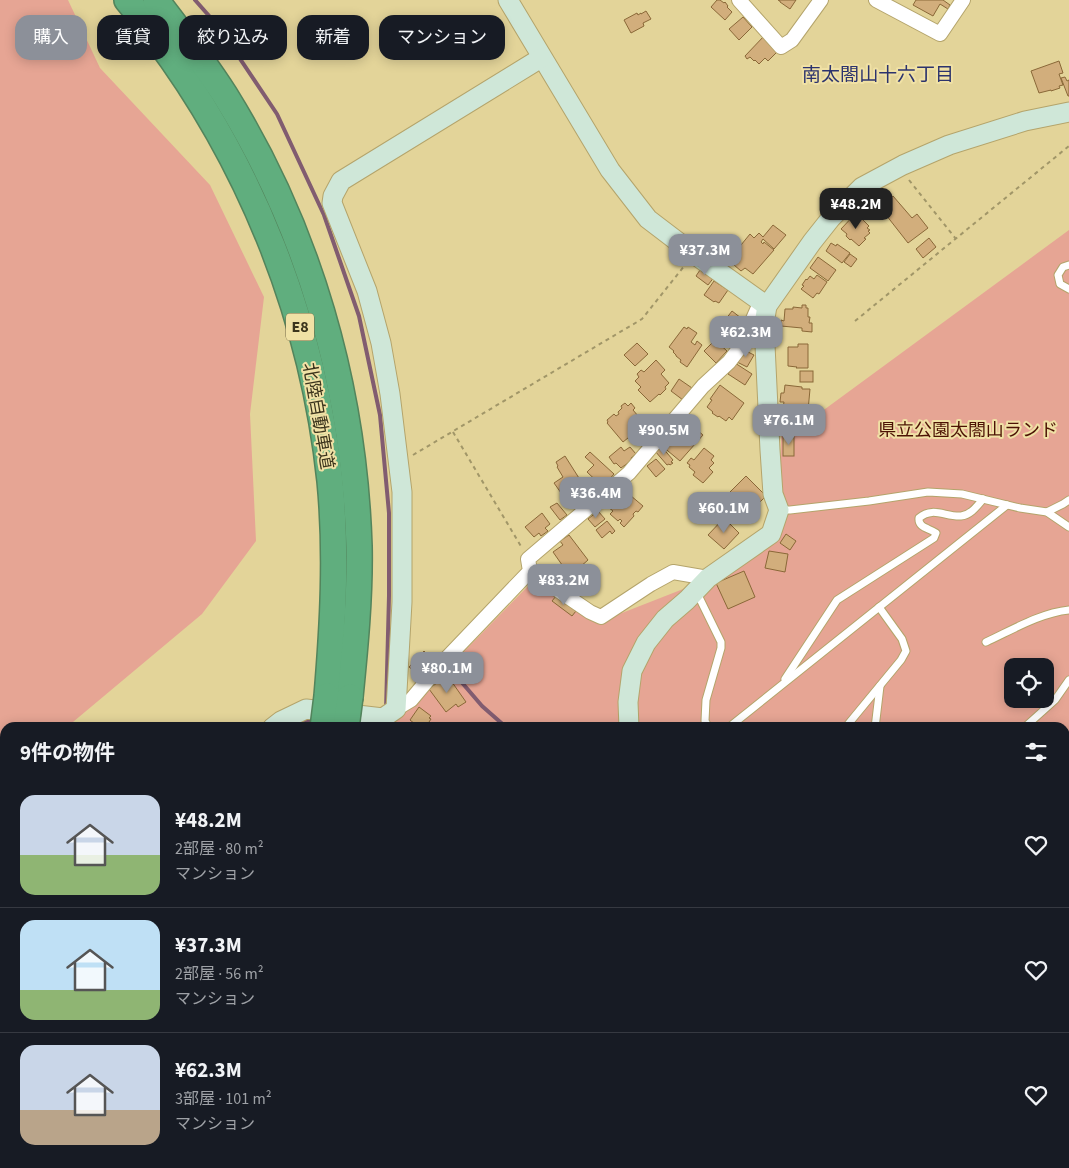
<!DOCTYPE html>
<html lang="ja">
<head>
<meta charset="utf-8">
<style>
  :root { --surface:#171b24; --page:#242831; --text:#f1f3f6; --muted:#9ea1a6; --line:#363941; --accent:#8c9099 }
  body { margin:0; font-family:"Source Sans 3","Noto Sans JP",sans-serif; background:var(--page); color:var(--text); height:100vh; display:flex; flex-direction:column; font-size:19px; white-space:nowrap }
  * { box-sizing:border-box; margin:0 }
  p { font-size:16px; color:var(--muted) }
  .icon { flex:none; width:28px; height:28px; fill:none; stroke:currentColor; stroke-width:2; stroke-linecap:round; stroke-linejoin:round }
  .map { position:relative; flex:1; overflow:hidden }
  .panel { position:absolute; left:0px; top:722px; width:1070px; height:446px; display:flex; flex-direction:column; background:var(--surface); border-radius:15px 15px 0 0; box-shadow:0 2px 12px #0003 }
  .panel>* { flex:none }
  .hud { position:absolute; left:15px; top:15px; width:500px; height:45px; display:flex; gap:10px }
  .buttons { position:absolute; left:1004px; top:658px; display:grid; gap:10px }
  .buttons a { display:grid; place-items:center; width:50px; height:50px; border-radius:10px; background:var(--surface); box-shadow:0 2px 12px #0003; font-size:25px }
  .price { position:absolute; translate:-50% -42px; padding:0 11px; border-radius:10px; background:var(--accent); color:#fff; font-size:16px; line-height:32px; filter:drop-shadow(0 1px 2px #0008) }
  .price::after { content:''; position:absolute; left:50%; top:30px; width:15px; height:11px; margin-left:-8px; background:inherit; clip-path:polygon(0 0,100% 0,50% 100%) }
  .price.on { background:#222; color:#fff }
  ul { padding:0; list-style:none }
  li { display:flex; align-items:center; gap:15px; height:125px; padding:0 20px }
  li+li { border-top:1px solid var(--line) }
  li span { display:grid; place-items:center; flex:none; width:140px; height:100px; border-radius:15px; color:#555 }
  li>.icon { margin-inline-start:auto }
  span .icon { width:60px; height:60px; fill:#fffc; stroke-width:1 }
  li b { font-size:21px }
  h2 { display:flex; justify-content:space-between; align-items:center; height:60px; padding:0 20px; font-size:21px }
  .chip { padding:0 18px; border-radius:15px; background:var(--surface); box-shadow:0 2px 12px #0003; font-size:18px; line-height:45px }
  .chip.on { background:var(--accent); color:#fff }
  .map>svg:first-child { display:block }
  .green { fill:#e6a594; fill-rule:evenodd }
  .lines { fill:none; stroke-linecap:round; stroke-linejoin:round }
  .stream { stroke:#815c70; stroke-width:4 }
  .building { fill:#d2ae7c; stroke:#8a6838 }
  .lane-casing { stroke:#b4a46b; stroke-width:9 }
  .street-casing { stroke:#b4a46b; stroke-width:16 }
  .secondary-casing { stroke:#b4a46b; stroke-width:21 }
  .highway-casing { stroke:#53845c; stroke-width:28 }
  .path { stroke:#a19668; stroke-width:2; stroke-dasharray:4 4; stroke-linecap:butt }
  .lane { stroke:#fff; stroke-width:7 }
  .street { stroke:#fff; stroke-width:14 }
  .secondary { stroke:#cfe7d8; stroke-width:19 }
  .highway { stroke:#60ae7e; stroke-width:25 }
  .highway-bridge-casing { stroke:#53845c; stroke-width:28; stroke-linecap:butt }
  .highway-bridge { stroke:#60ae7e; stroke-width:25 }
  .labels { text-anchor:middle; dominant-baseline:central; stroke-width:4; stroke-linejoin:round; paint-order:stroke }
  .shield { fill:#f0e1a5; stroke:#726946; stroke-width:1 }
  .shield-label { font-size:16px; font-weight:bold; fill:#3c351d }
  .street-label { font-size:18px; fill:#3c351d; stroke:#f0e1a5 }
  .park-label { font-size:18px; fill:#4c1204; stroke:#f0e1a5 }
  .neighbourhood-label { font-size:19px; fill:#2c336d; stroke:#f0e1a5 }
</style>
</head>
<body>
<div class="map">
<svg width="1069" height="1168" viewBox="0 0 1069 1168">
  <rect width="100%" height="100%" fill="#e3d499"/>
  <g class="green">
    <polygon points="0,0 68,0 100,68 210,185 264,297 250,414 256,541 202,614 67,727 5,728 5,785 0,790"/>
    <path d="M1069,230V1168H323V1164H1065V728L376,727L405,712L535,579L599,622L696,584L774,543L779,510L782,410L821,412ZM1012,666H1045V699H1012Z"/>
  </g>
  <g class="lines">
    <g class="stream">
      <polyline points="195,0 218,26 277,114 324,215 359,316 380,415 389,513 389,596 386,710"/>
      <polyline points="432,683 452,671 482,706 507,728"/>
      <polyline points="296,728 304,721 316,720"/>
      <polyline points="0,1060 5,1059"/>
      <polyline points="231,1168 231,1164"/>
    </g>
  </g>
  <g class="building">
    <polygon points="717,0 720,0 724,3 725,2 728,6 727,7 732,12 725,20 711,7"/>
    <polygon points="778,0 796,0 790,9 780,2 780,1"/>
    <polygon points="916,0 943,0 950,5 948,9 940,4 933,16 913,5"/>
    <polygon points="646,11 651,19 643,23 644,26 631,33 624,20 637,13 638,15 641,13 641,14"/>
    <polygon points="743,17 752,27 739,40 729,29"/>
    <polygon points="765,35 777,52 768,61 765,58 759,64 755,60 754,61 750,57 747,59 745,56"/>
    <polygon points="1059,61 1063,73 1059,74 1063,85 1059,86 1060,88 1051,91 1051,90 1039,93 1031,71"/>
    <polygon points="1065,77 1067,81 1069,80 1069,96 1068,96 1061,78"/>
    <polygon points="893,196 912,218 917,214 928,228 908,243 879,206"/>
    <polygon points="856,213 869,226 867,228 870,230 868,231 870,233 864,238 866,239 859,246 851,239 850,240 846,236 847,234 841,229"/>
    <polygon points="773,225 786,235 774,249 763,239 761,242 763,244 764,242 774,250 753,274 745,268 741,271 734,265 738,261 732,256 750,234 754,238 759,233 763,237"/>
    <polygon points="929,238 936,247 923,258 916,249"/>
    <polygon points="831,243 836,246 837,244 850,253 842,263 826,251"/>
    <polygon points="850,254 857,259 851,267 844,262"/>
    <polygon points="818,257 836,270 828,281 810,268"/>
    <polygon points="702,267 715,276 708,285 696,276"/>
    <polygon points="817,275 827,282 819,294 817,293 813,298 801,289 804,286 802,285 806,279 807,280 810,276 814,279"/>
    <polygon points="714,281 728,290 719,303 715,301 714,302 704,295"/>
    <polygon points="802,305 806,305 806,308 808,308 808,317 810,317 809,323 812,323 812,332 802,331 802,328 781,326 781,320 784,321 785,309 793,309 793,307 802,308"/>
    <polygon points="732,311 741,318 728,334 719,328"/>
    <polygon points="684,327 687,329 688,327 697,333 691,342 695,345 697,341 702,345 687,367 680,362 681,360 676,356 676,355 673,352 674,351 669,347"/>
    <polygon points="715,340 727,351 716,363 704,351"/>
    <polygon points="637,343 648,354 635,366 624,355"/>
    <polygon points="798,344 808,344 808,368 796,368 797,367 788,366 788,347 798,347"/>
    <polygon points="744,350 754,355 747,367 737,362"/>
    <polygon points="656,360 665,370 661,374 669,383 665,387 666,389 660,395 659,394 650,402 638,390 641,387 635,381 639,377 637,374 641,370 644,372"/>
    <polygon points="735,363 752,374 745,385 728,374"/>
    <rect x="800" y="371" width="13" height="11"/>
    <polygon points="679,379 692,388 683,400 671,391"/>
    <polygon points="720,385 744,403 732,420 729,417 726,421 719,416 718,417 712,413 713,412 707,407 712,400 710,399"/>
    <polygon points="785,385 802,387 802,389 810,389 808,411 800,410 800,406 790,406 790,409 783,408 784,402 780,402 781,393 784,393"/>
    <polygon points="625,403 628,406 631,403 635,408 633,410 644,423 642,424 644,425 623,442 607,423 608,422 607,420 614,414 616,416 619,414 618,412 622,408 621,406"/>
    <polygon points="685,420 703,435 680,461 662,446 672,434 670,432 677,424 680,426"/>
    <rect x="783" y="435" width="11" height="21"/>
    <polygon points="661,446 673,460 671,462 673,463 670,465 669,464 667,465 655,451"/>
    <polygon points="621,447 624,451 630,447 636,454 631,458 632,460 621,468 616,463 614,464 609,457"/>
    <polygon points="704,448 714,456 711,460 714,463 709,468 713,472 703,483 693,475 695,472 689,467 690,465 687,463 691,458 694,460"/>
    <polygon points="590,452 614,474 603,487 587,472 594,465 585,457"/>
    <polygon points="565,456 584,486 582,488 583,489 579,493 578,492 566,500 554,483 563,477 557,467 558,466 556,462"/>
    <polygon points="656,459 665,469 656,477 647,466"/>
    <polygon points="746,476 766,496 746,516 726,496"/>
    <polygon points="624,490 643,506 638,512 636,511 633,514 634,516 624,527 620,523 622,521 620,519 618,521 610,514 613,511 608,507 612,503 610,501 614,496 617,498"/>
    <polygon points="557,503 567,515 560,520 550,507"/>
    <polygon points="598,511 605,519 595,527 588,519"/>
    <polygon points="542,513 550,524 545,528 548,531 541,536 539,533 534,537 525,527"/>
    <polygon points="724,518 739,533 724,549 708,535"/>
    <polygon points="607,521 615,531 612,534 610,531 602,538 596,530"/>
    <polygon points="786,534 796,541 790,550 780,543"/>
    <polygon points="569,535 588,560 580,567 579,565 571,571 570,570 567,572 553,552 563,545 560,541"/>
    <polygon points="769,551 788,554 785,572 765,568"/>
    <polygon points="744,571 755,597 728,609 716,583"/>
    <polygon points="572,572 579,577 576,580 577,581 571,590 561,583 568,574 570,575"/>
    <polygon points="556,596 576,611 572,616 552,601"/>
    <polygon points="424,651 432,659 418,674 409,667"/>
    <polygon points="447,675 466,702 458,707 456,704 446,712 429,689"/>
    <polygon points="419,707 431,716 429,718 431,719 425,728 420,728 410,720"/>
  </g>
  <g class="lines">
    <g class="lane-casing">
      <g id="lane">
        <polyline points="1069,265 1063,267 1058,275 1060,284 1069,289"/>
        <polyline points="780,510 790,510 869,501 928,492 962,494 1020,508 1047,512 1069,527"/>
        <polyline points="1047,512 1063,504 1069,500"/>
        <polyline points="697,593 721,642 721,648 706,700 705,721 709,728"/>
        <path d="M986,642C1012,630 1040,613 1069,610"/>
        <path d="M785,679L837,600L934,538L936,533C929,528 918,528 919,518C933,506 945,517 961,516C971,515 977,506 983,499"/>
        <polyline points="1026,726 1055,700 1069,680"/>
        <polyline points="728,728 1007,505"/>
        <polyline points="845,728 901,660 906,651 902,639 879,607"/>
        <polyline points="875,728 880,686"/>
        <polyline points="1034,1164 1034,1168"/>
        <polyline points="763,1168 766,1164"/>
        <polyline points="806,1168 808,1164"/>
        <polyline points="847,1168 851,1164"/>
        <polyline points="1004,1168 1006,1164"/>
      </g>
    </g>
    <g class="street-casing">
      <g id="street">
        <polyline points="739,0 781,47 792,40 821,0"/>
        <polyline points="876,0 940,34 963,0"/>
        <polyline points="530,571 590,612 601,617 651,584 673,572 708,578"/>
        <polyline points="396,709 411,700 442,663 530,571 528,559 629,473 703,386 729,362 741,346 761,301"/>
        <polyline points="0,882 5,889"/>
        <polyline points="0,924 5,920"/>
      </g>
    </g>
    <g class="secondary-casing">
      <g id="secondary">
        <polyline points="508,0 610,170 648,219 694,254 767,306"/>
        <polyline points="272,728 281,721 306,709 383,718 396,709 402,602 402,492 390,394 381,343 367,291 332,203 333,196 341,181 541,58"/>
        <polyline points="629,728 628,702 632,671 646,643 665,619 687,600 708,578 771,534 779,510 773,494 770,450 764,324 767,306 812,242 831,218 862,187 903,165 949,145 1025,121 1069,112"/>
        <polyline points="149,1164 150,1168"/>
        <polyline points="693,1168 694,1164"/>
      </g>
    </g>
    <g class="highway-casing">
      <g id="highway">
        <path d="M127,0C137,12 146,24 155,36C252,165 313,320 330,481C337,553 333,625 327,696"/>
        <path d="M156,0C180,31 204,62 225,95C309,230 354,387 359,546C360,596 355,647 350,697"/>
        <polyline points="272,1168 272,1164"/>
        <polyline points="292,1168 292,1164"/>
      </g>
    </g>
    <g class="path">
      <polyline points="909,180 956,239"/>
      <polyline points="855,321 1069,146"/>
      <polyline points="453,432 522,548"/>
      <polyline points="413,455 642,319 685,265"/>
    </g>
    <use href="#lane" class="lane"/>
    <use href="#street" class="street"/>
    <use href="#secondary" class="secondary"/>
    <use href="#highway" class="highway"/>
    <g class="highway-bridge-casing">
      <g id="highway-bridge">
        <polyline points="323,728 327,696"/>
        <polyline points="346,728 350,697"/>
      </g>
    </g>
    <use href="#highway-bridge" class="highway-bridge"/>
  </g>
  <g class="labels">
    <rect class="shield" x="286" y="313.5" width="28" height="27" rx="4"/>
    <g class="shield-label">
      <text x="300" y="327">E8</text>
    </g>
    <g class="street-label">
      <text transform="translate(318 416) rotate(80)">北陸自動車道</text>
    </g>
    <g class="park-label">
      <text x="968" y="430">県立公園太閤山ランド</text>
    </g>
    <g class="neighbourhood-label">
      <text x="878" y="75">南太閤山十六丁目</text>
    </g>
  </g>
</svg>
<div class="buttons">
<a><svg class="icon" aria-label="locate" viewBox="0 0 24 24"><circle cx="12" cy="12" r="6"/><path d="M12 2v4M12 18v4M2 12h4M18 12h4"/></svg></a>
</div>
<b class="price on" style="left:856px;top:230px">¥48.2M</b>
<b class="price" style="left:705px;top:276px">¥37.3M</b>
<b class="price" style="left:746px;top:358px">¥62.3M</b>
<b class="price" style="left:789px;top:446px">¥76.1M</b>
<b class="price" style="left:664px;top:456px">¥90.5M</b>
<b class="price" style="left:596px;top:519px">¥36.4M</b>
<b class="price" style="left:724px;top:534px">¥60.1M</b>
<b class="price" style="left:564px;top:606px">¥83.2M</b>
<b class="price" style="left:447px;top:694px">¥80.1M</b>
<div class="hud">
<a class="chip on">購入</a>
<a class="chip">賃貸</a>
<a class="chip">絞り込み</a>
<a class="chip">新着</a>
<a class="chip">マンション</a>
</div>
<section class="panel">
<h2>9件の物件<svg class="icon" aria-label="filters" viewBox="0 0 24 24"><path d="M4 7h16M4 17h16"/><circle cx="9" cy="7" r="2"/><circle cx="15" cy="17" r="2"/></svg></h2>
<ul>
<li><span style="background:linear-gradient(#c9d6e8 60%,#8fb573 0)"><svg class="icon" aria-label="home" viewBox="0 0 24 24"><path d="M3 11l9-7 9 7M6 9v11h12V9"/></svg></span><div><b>¥48.2M</b><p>2部屋 · 80 m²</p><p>マンション</p></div><svg class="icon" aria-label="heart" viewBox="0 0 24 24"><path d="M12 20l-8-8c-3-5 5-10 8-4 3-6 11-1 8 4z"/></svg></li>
<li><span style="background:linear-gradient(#bfe0f5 70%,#8fb573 0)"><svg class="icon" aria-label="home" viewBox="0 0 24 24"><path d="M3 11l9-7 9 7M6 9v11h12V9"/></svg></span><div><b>¥37.3M</b><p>2部屋 · 56 m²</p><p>マンション</p></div><svg class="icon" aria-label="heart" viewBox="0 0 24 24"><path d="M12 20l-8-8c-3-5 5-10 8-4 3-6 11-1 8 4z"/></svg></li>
<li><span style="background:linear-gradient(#c9d6e8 65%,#b9a48a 0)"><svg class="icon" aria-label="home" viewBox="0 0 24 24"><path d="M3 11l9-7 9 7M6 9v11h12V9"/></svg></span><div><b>¥62.3M</b><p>3部屋 · 101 m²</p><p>マンション</p></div><svg class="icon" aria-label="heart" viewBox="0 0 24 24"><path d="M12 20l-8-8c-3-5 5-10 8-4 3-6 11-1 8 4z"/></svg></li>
</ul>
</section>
</div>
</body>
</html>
